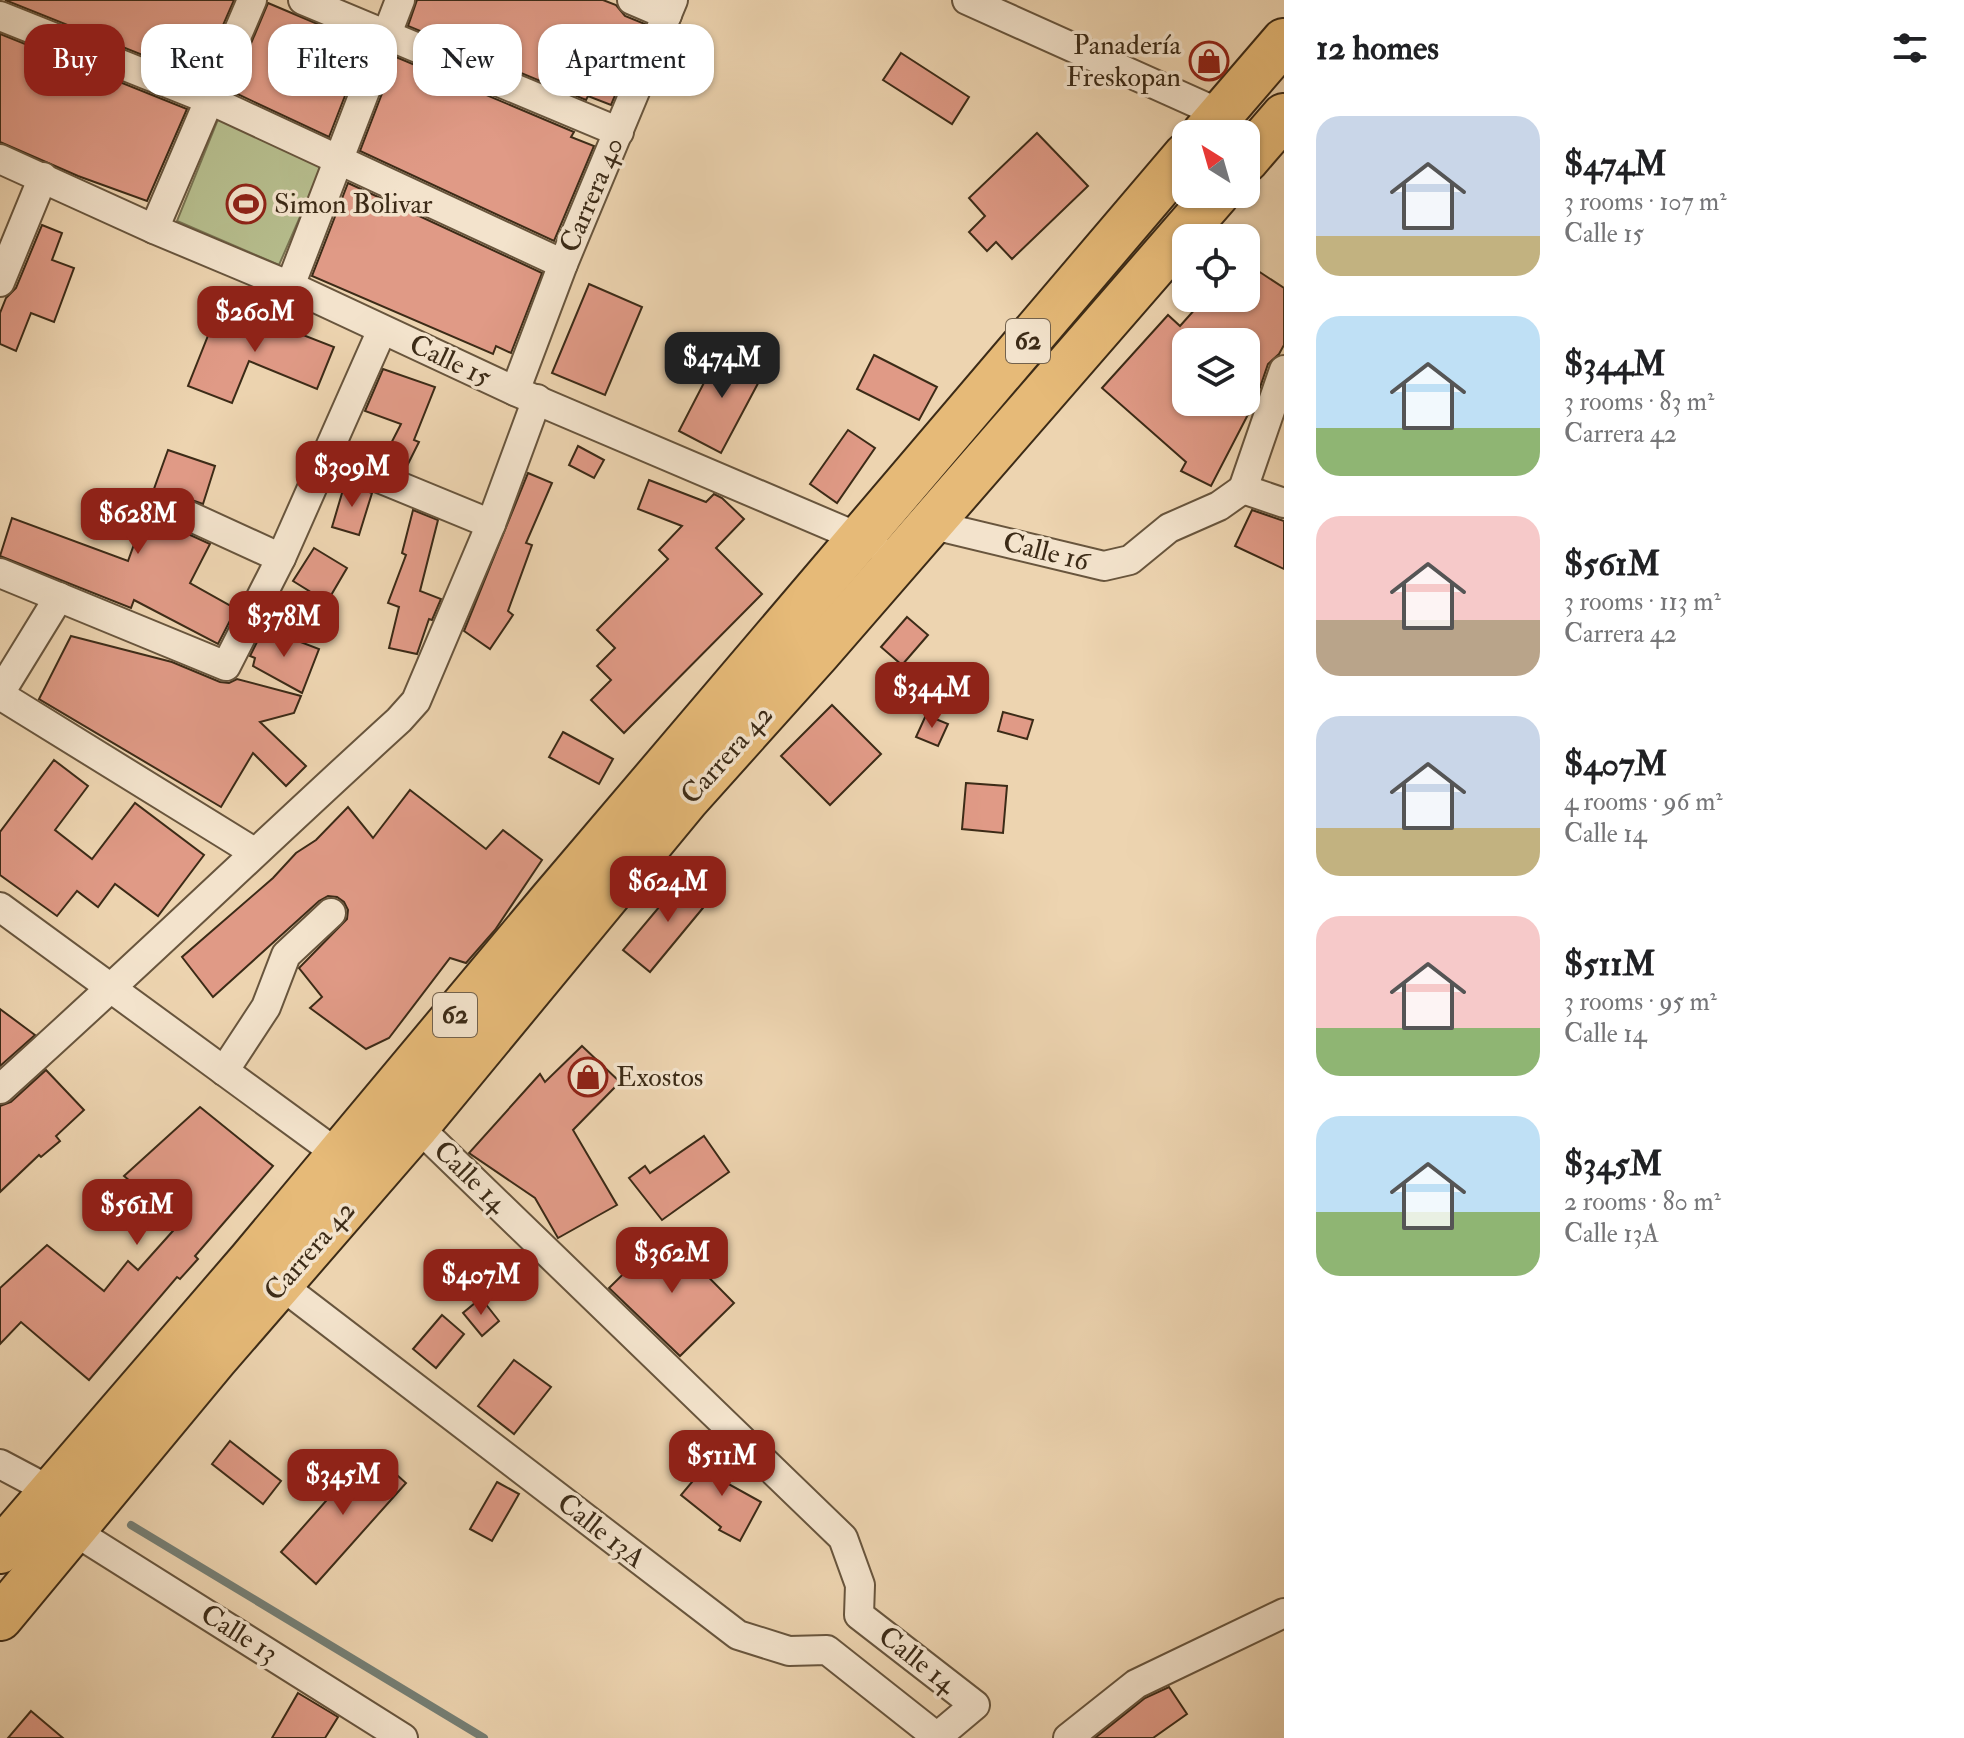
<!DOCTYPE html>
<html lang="en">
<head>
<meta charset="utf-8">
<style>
  :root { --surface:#fff; --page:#f2f2f2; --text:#202124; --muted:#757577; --accent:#8f2418 }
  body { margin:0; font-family:"IM FELL Double Pica",serif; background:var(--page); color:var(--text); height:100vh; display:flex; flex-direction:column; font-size:30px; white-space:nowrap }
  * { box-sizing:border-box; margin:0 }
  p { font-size:26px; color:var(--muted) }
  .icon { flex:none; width:44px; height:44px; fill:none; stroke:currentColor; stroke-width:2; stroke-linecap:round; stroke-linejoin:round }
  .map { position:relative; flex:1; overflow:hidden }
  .details { display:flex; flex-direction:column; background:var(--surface); width:680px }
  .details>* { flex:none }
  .top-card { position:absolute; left:24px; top:24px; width:760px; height:72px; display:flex; gap:16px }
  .needle { width:52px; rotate:323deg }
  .controls { position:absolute; left:1172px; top:120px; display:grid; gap:16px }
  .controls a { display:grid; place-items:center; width:88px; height:88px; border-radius:16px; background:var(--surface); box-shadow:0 2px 6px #0004; font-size:40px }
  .price { position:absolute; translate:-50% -68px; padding:0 18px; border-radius:16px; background:var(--accent); color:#fff; font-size:26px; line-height:52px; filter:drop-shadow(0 2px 4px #0008) }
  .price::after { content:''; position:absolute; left:50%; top:48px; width:24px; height:18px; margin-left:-12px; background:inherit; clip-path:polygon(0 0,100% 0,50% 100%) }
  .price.current { background:#222; color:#fff }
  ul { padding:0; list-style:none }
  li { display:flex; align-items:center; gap:24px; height:200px; padding:0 32px }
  li span { display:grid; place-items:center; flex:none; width:224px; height:160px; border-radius:24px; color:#555 }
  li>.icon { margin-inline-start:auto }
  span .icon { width:96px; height:96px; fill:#fffc; stroke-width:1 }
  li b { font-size:34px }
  h2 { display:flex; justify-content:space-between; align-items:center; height:96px; padding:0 32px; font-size:34px }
  .pill { padding:0 28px; border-radius:24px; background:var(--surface); box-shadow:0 2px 6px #0004; font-size:28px; line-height:72px }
  .pill.current { background:var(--accent); color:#fff }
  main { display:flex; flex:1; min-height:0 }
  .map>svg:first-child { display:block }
  .green { fill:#b6bd8d; stroke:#797452; stroke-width:2 }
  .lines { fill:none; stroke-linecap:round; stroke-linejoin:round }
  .stream { stroke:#757f75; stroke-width:8 }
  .building { fill:#e09a86; stroke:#3c2b17; stroke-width:2; fill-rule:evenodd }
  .minor-casing { stroke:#68553d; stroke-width:32 }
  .trunk-casing { stroke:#3c2b17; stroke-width:48 }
  .minor { stroke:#f3e3cc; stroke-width:28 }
  .trunk { stroke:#e6ba78; stroke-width:44 }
  .labels { text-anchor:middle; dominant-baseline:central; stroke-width:7; stroke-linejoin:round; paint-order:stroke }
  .shield { fill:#f3e3cc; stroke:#73624d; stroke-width:2 }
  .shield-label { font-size:26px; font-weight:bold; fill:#3c2b17 }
  .poi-label { font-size:28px; fill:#3c2b17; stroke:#f3e3cc; text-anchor:start }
  .street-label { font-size:28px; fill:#3c2b17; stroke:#f3e3cc }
</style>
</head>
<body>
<main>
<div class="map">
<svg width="1284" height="1738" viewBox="0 0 1284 1738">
  <rect width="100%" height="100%" fill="#edd4b0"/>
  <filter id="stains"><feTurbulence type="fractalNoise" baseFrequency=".0025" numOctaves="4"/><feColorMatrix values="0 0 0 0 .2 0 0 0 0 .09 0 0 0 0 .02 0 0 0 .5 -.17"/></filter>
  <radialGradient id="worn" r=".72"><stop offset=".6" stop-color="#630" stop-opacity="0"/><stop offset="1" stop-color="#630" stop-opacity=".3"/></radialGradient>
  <polygon class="green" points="219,117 324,162 279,265 177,221"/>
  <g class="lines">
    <polyline class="stream" points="131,1525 484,1738"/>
  </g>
  <g class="building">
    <polygon points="5,0 234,0 200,78"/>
    <polygon points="417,0 603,0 616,5 625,16 645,24 611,105 588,96 586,100 408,26"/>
    <polygon points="268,3 365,44 329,137 231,91"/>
    <polygon points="0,34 187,109 147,201 78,176 0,142"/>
    <polygon points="901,53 969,97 952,124 883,80"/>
    <polygon points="396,57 574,132 571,137 594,146 554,241 360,151"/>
    <polygon points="1037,133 1088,186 1012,259 996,242 987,251 969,232 985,216 969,198"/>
    <polygon points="348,183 542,273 511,353 496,346 493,354 312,276"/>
    <polygon points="42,225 62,233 52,260 74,268 54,322 31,313 16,351 0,344 0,313 6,298 16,288"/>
    <path d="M1246,263L1284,288V345L1279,354L1268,364L1256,399L1211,486L1181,471L1186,462L1102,388L1168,315L1180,326L1205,298H1246ZM1186,342H1246V402H1186Z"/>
    <polygon points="589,284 642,307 605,395 552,373"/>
    <polygon points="221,303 334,347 317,389 249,361 232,403 188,386"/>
    <polygon points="724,344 764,372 721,453 679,431"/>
    <polygon points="874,355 937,387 919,420 857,389"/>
    <polygon points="383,369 435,387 414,440 419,442 405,470 382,461 401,424 365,411"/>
    <polygon points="848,430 875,448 837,503 810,484"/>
    <polygon points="578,446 604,460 594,478 569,465"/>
    <polygon points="168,450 215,466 203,504 186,498 178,501 172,507 170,516 173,524 179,530 210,544 190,583 236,609 218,644 134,600 131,608 0,556 12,518 128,561"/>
    <polygon points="528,473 552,483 526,543 532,545 508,611 513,615 490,649 464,631"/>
    <polygon points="649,480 706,502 714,494 722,498 744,519 716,548 762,594 624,733 591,700 611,680 597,666 615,648 597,630 668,559 659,550 682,526 638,509"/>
    <polygon points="345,483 372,493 359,535 332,527"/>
    <polygon points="413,510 438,520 420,591 441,599 432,620 429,619 417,654 389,648 399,607 388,603 406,555 402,553"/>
    <polygon points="1252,510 1284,521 1284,569 1235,546"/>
    <polygon points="314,548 347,568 327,602 293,581"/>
    <polygon points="907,617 928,635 902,665 881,647"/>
    <polygon points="264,628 319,649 302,693 253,666 255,658 250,656"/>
    <polygon points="71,636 172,662 220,682 229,683 237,679 301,696 294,713 260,722 306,766 286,786 253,753 221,807 39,699"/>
    <polygon points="832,705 881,754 830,805 781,756"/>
    <polygon points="1003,712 1033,720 1027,739 998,731"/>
    <polygon points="926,715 948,724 938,746 916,737"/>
    <polygon points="563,732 613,759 599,784 549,757"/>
    <polygon points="54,760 88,786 55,830 92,859 135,803 204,855 158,916 115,884 98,907 77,891 57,916 0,875 0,832"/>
    <polygon points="966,783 1007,786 1003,833 962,829"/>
    <polygon points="410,790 486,849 503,830 542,860 495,930 466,963 450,958 389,1038 366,1049 310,1008 322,997 299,968 347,919 348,910 344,902 337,897 328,896 319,901 213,997 182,957 273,878 296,853 316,840 348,807 373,838"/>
    <polygon points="686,875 712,897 650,972 623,950"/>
    <polygon points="0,1009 35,1035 0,1066"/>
    <polygon points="582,1046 620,1082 573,1130 617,1205 558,1238 535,1198 469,1153 540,1074 545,1082"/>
    <polygon points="46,1070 84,1110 56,1136 60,1141 41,1157 39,1155 0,1192 0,1106 11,1102"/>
    <polygon points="200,1107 273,1166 195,1256 198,1259 180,1279 177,1277 89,1380 21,1322 0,1344 0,1288 47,1245 104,1291 128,1261 138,1270 180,1223 124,1176"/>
    <polygon points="704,1136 729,1172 662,1220 629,1178 645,1166 650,1173"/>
    <polygon points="665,1233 734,1303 680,1356 609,1288"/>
    <polygon points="481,1298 499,1321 482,1336 463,1313"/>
    <polygon points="442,1315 464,1334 436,1368 413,1349"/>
    <polygon points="514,1360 551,1387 514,1434 478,1406"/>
    <polygon points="230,1441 281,1481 263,1504 212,1464"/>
    <polygon points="370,1451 406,1483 316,1584 281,1552"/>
    <polygon points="718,1451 736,1465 723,1481 761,1502 740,1541 719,1530 721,1527 681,1495"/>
    <polygon points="497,1482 519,1494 492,1541 470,1529"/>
    <polygon points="1169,1687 1187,1714 1153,1738 1095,1738 1145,1698"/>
    <polygon points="298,1693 338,1717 325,1738 272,1738"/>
    <polygon points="31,1711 63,1738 8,1738"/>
  </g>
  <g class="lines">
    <g class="minor-casing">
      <g id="minor">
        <polyline points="303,0 619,132"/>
        <polyline points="632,0 667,15"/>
        <polyline points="967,0 1221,114"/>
        <polyline points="0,16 210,100 563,264"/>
        <polyline points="0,159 154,229 290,286 515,391 874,544"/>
        <polyline points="154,229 252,0"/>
        <polyline points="0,282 43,177"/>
        <polyline points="290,286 400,0"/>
        <polyline points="515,391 563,264 673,0"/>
        <polyline points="328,457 491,524"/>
        <polyline points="1243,489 1284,370"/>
        <polyline points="1243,489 1284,503"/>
        <polyline points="187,515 281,558"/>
        <polyline points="929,524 1104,566 1130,560 1169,528 1219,506 1243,489"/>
        <polyline points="0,573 226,666 281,558 382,330"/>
        <polyline points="0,693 59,597"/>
        <polyline points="0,695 254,852"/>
        <polyline points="0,907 339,1155"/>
        <polyline points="224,1071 266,1007 286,955 331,913"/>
        <path d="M0,1089C135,968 265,842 399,720L416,701L491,524L537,399"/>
        <polyline points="281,1285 738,1635 789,1651 827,1650 937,1737 975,1705 859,1615 860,1585 843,1538 417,1126"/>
        <polyline points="0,1464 51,1491"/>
        <polyline points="74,1531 403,1738"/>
        <polyline points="1068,1738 1136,1684 1284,1613"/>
      </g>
    </g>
    <g class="trunk-casing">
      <g id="trunk">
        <polyline points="1204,134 1284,41"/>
        <polyline points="1246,160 1284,116"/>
        <polyline points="0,1551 251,1260 551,901 1186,155"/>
        <polyline points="0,1618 215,1359 417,1126 687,799 818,653 1217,194"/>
      </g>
    </g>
    <use href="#minor" class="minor"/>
    <use href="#trunk" class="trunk"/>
  </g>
  <defs>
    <g id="shop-ring" transform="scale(2)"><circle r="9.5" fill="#f3e3cc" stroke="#8f2418" stroke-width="1.5"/><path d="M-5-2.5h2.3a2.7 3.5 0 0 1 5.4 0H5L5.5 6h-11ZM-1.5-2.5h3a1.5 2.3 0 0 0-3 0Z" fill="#8f2418"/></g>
    <g id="stadium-ring" transform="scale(2)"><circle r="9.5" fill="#f3e3cc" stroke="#8f2418" stroke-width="1.5"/><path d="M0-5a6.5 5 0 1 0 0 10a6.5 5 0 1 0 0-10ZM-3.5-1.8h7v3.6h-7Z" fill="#8f2418"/></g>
  </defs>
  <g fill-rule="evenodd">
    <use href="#shop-ring" x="1209" y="61"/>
    <use href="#stadium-ring" x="246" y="204"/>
    <use href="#shop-ring" x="588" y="1077"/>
  </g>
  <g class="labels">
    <g class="shield">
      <rect x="1006" y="319" width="44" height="44" rx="6"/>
      <rect x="433" y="993" width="44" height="44" rx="6"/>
    </g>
    <g class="shield-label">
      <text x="1028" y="341">62</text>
      <text x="455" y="1015">62</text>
    </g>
    <g class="poi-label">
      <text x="1181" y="45" text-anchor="end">Panadería<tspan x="1181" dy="32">Freskopan</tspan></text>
      <text x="274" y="204">Simon Bolivar</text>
      <text x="616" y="1077">Exostos</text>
    </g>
    <g class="street-label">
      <text transform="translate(592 195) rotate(-67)">Carrera 40</text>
      <text transform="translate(450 361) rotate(25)">Calle 15</text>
      <text transform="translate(1046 552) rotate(14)">Calle 16</text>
      <text transform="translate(727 755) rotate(-48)">Carrera 42</text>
      <text transform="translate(470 1177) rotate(44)">Calle 14</text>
      <text transform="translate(310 1251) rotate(-49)">Carrera 42</text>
      <text transform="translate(601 1531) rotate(38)">Calle 13A</text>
      <text transform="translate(239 1634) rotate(32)">Calle 13</text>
      <text transform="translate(917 1660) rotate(38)">Calle 14</text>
    </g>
  </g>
  <rect width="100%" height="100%" filter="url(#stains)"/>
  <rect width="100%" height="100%" fill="url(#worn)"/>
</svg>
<div class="controls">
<a><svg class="needle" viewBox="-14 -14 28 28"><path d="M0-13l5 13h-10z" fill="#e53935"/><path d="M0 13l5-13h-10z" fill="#757577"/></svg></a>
<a><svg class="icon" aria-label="locate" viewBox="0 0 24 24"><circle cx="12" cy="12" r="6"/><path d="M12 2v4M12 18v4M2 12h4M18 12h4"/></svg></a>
<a><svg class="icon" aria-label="layers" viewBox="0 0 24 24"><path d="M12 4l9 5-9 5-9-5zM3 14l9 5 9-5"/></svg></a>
</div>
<b class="price" style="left:255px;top:354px">$260M</b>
<b class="price current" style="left:722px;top:400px">$474M</b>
<b class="price" style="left:352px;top:509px">$309M</b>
<b class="price" style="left:138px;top:556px">$628M</b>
<b class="price" style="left:284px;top:659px">$378M</b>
<b class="price" style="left:932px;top:730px">$344M</b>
<b class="price" style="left:668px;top:924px">$624M</b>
<b class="price" style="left:137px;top:1247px">$561M</b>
<b class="price" style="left:672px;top:1295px">$362M</b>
<b class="price" style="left:481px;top:1317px">$407M</b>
<b class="price" style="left:722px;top:1498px">$511M</b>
<b class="price" style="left:343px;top:1517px">$345M</b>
<div class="top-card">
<a class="pill current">Buy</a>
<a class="pill">Rent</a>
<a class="pill">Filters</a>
<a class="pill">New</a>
<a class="pill">Apartment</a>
</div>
</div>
<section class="details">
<h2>12 homes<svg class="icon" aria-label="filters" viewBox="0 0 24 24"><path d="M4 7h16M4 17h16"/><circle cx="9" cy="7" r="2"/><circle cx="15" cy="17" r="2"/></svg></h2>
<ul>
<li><span style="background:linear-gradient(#c9d6e8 75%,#c2b280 0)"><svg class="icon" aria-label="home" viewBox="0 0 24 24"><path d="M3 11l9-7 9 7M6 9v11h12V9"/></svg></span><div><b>$474M</b><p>3 rooms · 107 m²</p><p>Calle 15</p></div></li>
<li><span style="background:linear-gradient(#bfe0f5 70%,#8fb573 0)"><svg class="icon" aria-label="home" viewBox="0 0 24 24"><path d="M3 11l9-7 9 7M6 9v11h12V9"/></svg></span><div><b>$344M</b><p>3 rooms · 83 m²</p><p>Carrera 42</p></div></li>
<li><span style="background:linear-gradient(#f6c9c9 65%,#b9a48a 0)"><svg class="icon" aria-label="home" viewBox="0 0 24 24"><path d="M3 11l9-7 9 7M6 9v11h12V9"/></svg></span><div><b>$561M</b><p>3 rooms · 113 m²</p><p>Carrera 42</p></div></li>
<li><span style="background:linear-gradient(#c9d6e8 70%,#c2b280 0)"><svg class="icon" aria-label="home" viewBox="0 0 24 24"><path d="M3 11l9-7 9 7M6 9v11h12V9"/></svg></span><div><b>$407M</b><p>4 rooms · 96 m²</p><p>Calle 14</p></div></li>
<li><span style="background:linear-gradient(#f6c9c9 70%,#8fb573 0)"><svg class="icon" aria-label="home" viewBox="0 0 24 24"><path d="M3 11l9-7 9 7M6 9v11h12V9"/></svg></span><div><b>$511M</b><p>3 rooms · 95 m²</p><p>Calle 14</p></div></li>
<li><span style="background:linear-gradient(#bfe0f5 60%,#8fb573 0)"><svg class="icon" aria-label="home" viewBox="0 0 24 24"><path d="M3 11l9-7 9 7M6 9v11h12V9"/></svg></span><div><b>$345M</b><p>2 rooms · 80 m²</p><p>Calle 13A</p></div></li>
</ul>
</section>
</main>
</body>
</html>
